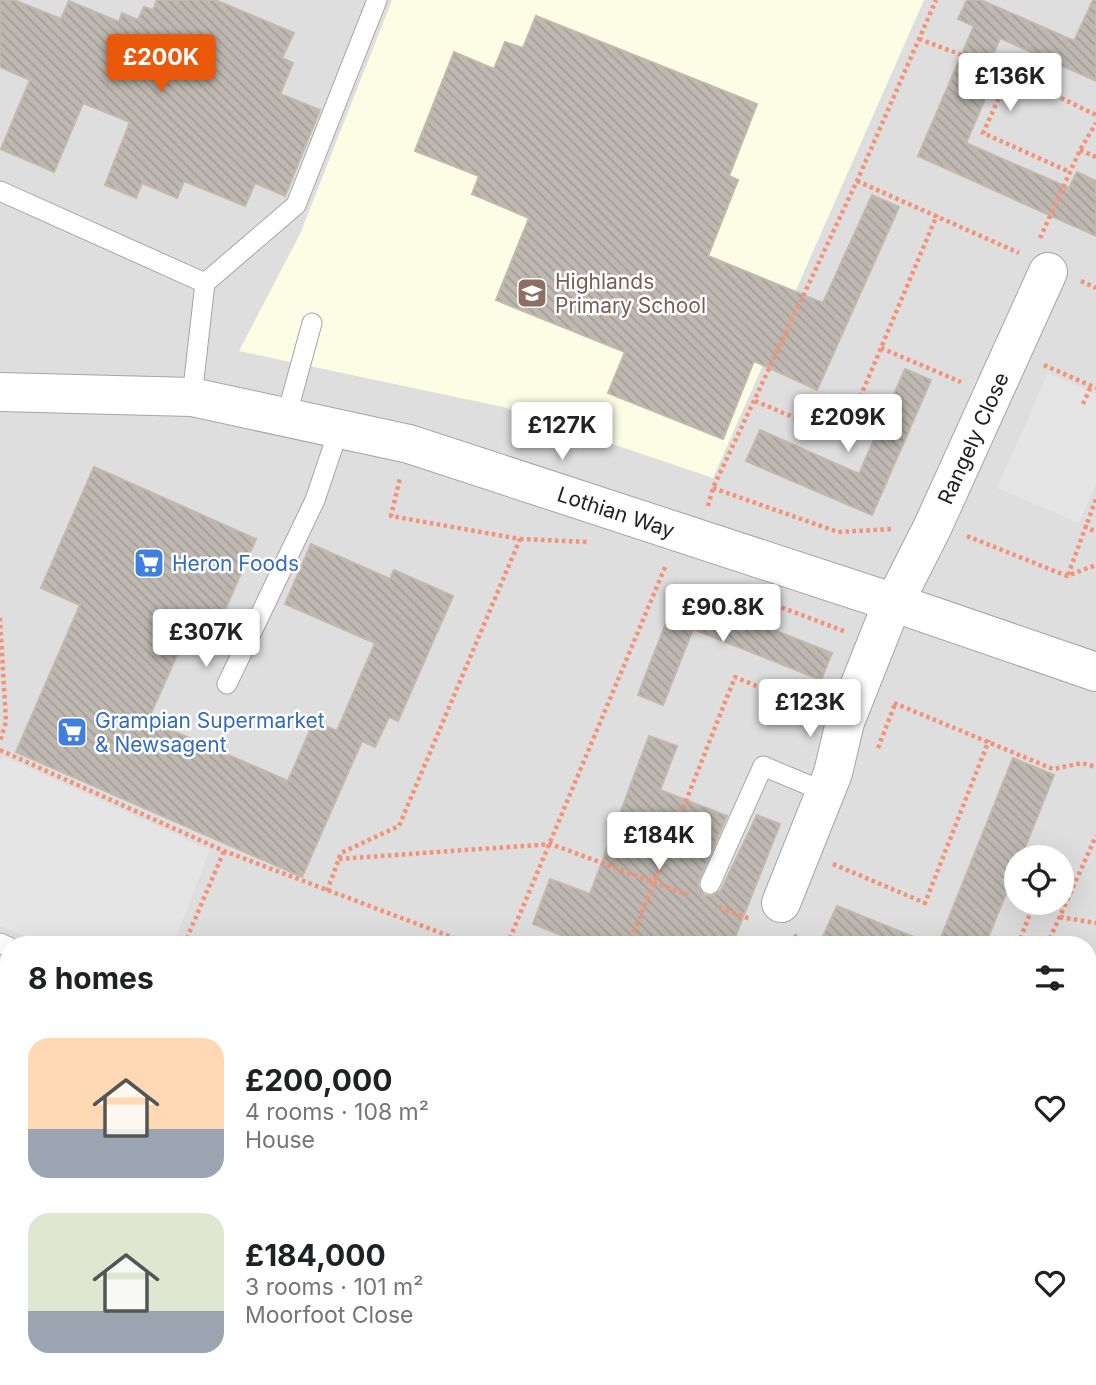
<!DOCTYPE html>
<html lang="en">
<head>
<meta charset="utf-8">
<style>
  :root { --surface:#fff; --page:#f6f6f6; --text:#202124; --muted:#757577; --accent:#ea580c }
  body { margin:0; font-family:Inter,sans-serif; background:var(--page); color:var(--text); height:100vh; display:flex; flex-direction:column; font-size:26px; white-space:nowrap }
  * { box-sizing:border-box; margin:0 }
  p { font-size:23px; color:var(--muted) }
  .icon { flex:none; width:38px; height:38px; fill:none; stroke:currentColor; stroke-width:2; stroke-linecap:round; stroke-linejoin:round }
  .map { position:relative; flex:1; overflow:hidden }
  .details { position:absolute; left:0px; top:936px; width:1097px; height:450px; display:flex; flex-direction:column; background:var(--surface); border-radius:28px 28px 0 0; box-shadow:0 7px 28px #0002 }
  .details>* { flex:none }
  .fabs { position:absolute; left:1004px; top:845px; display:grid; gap:14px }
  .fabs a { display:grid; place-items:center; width:70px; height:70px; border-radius:50%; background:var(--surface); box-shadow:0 7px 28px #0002; font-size:35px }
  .price { position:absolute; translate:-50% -60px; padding:0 16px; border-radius:7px; background:#fff; color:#222; font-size:23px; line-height:46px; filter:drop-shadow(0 2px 4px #0008) }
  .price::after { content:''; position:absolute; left:50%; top:42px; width:21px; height:16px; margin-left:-10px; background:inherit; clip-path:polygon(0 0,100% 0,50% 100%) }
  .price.current { background:var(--accent); color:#fff }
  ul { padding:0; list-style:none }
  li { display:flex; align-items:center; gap:21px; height:175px; padding:0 28px }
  li span { display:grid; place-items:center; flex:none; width:196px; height:140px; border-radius:21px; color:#555 }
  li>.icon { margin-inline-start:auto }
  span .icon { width:84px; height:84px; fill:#fffc; stroke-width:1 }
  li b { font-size:30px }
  h2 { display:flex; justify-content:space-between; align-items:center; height:84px; padding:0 28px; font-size:30px }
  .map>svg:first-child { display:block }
  .residential { fill:#dfdede; fill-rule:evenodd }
  .education { fill:#fbfee5 }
  .park { fill:url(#park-tufts) }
  .parking { fill:#e5e5e5 }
  .building { fill:url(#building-back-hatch); stroke:#c2b8ab; stroke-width:2 }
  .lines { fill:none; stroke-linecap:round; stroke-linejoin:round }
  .lane-casing { stroke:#a5a5a5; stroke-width:21 }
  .street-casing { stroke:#a5a5a5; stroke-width:40 }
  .path { stroke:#f49177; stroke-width:4.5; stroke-dasharray:3.5 3.5; stroke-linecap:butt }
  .lane { stroke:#fff; stroke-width:19 }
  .street { stroke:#fff; stroke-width:38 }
  .labels { text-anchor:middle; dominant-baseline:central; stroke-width:5; stroke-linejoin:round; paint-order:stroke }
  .education-label { font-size:21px; fill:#785e54; stroke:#fff; text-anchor:start }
  .street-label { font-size:21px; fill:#212121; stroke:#fff }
  .shop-label { font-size:21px; fill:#366cbe; stroke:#fff; text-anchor:start }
</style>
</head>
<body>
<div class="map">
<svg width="1096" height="1385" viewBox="0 0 1096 1385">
  <defs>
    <pattern id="park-tufts" width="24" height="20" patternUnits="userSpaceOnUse" patternTransform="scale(1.75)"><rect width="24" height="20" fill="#c9f8d1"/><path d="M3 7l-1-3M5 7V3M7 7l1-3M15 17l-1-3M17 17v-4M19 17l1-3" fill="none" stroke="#acd4b3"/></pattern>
    <pattern id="building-back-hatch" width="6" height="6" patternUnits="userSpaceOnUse" patternTransform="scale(1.75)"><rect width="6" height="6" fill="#beb8b1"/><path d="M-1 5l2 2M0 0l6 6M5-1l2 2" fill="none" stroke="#a39e98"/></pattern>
  </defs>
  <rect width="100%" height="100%" fill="#f1efe8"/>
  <path class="residential" d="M0,0H1096V1385H0ZM1017,858H1062V903H1017ZM9,945H1088V1377H9Z"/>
  <polygon class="education" points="392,0 924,0 713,478 503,407 239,351 300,234"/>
  <polygon class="park" points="329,1377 853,1377 849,1385 326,1385"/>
  <g class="parking">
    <polygon points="1048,373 1096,394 1096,484 1079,523 997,488"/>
    <polygon points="3,756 210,850 173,945 46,945 0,926 0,762"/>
  </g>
  <g class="building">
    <polygon points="0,0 14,0 61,19 69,1 119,22 122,13 138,20 144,7 153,10 157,0 215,0 294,33 282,58 293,63 280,94 320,110 285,196 255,183 245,206 184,181 177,198 142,183 136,198 105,185 130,122 83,103 54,172 1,149 30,80 0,67"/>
    <polygon points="967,0 981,0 1074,41 1093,0 1096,0 1096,81 1000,38 977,95 985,99 966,143 1069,188 1077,172 1096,181 1096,236 918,156 974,26 958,19"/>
    <polygon points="536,16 757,104 729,176 738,180 708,256 823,303 872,195 899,207 817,390 754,361 723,439 608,393 625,352 496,300 529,218 472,194 479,176 415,151 454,52 494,69 505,42 523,48"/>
    <polygon points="905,369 931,380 872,515 746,461 760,430 859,474"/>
    <polygon points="94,467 256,539 205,656 181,646 148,720 288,781 314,721 337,731 375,643 285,604 311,544 390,579 394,570 453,596 398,721 389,717 375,747 362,741 302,877 16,752 80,605 41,588"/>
    <polygon points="678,592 832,653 821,680 693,629 663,705 638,695"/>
    <polygon points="649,736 677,746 660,790 727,816 699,880 698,886 704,895 712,896 721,890 757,815 780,824 732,945 586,945 533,924 550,879 590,894"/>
    <polygon points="1013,758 1054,775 1026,845 1021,858 1017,858 1017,867 985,945 938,945"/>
    <polygon points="837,906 931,944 931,945 819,945"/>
  </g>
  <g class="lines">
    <g class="lane-casing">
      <g id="lane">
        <polyline points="0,191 205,283 296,205 377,0"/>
        <polyline points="192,397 205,283"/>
        <polyline points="286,418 312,323"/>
        <polyline points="227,684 315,500 339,429"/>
        <polyline points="710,884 763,766 825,792"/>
        <polyline points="0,943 9,947"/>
        <polyline points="0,1112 9,1116"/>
      </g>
    </g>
    <g class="street-casing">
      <g id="street">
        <path id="s1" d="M0,392L192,397L409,444L895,603L1096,672"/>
        <path id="s2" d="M781,903L833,773L845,722L886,619L933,526L1048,272"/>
      </g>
    </g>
    <g class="path">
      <polyline points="919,39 1010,73 1096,115"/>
      <polyline points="1010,73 983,133 1070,172"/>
      <polyline points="1080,150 1096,157"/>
      <polyline points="857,181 1019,253"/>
      <polyline points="1040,238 1080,150 1096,123"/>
      <polyline points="1081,281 1096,288"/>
      <polyline points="881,348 961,382"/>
      <polyline points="1044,365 1096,388"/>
      <polyline points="755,401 843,438 937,215"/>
      <polyline points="1083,404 1091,386"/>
      <polyline points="713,488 838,532 893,529"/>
      <polyline points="708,506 713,488 857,181 936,0"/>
      <polyline points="1084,526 1096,532"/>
      <polyline points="967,536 1067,576 1096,565"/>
      <polyline points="520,539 589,542"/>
      <polyline points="1068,575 1096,499"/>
      <polyline points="762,600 846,632"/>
      <polyline points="0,618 6,722 0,741"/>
      <polyline points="894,703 1053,769 1082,763 1096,767"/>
      <polyline points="878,748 895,704"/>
      <polyline points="0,750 224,851 473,945"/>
      <polyline points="339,859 551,844 688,895"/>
      <polyline points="833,864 925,903 989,740"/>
      <polyline points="327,891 341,853 399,826 520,539 391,516 400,478"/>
      <polyline points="719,907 750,919"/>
      <polyline points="1060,917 1096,923"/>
      <polyline points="794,935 803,945"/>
      <polyline points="184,945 224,851"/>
      <polyline points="507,945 666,565"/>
      <polyline points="629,945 735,677 814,710"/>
      <polyline points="1018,945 1034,903"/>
      <polyline points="1047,945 1096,836"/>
      <polyline points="1088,1089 1096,1091"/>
      <polyline points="1088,1261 1096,1258"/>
      <polyline points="0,1288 9,1265"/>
      <polyline points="303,1377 306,1385"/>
      <polyline points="1039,1377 1072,1385"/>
      <polyline points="595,1385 598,1377"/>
      <polyline points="866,1385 869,1377"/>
    </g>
    <use href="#lane" class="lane"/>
    <use href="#street" class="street"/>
  </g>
  <defs>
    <g id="school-square" transform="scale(1.575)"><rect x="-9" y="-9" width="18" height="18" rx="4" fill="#8d6e63" stroke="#fff"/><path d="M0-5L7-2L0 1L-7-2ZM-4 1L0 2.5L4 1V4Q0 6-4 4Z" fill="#fff"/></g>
    <g id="supermarket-square" transform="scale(1.575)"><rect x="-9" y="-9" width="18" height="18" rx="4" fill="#3f7fe0" stroke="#fff"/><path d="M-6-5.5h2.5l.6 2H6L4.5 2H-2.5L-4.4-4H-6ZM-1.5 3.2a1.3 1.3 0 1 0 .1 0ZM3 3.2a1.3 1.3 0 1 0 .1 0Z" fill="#fff"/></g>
  </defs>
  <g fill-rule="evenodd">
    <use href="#school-square" x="532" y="293"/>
    <use href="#supermarket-square" x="149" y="563"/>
    <use href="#supermarket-square" x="72" y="732"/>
  </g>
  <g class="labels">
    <g class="education-label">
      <text x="555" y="281">Highlands<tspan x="555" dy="24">Primary School</tspan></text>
    </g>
    <g class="street-label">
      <text stroke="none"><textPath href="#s2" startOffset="504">Rangely Close</textPath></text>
      <text stroke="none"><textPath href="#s1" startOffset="632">Lothian Way</textPath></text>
    </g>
    <g class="shop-label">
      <text x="172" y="563">Heron Foods</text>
      <text x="95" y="720">Grampian Supermarket<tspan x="95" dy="24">&amp; Newsagent</tspan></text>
    </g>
  </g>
</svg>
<div class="fabs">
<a><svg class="icon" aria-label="locate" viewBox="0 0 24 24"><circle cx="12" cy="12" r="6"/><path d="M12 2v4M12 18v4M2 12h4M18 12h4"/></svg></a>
</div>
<b class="price current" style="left:161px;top:94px">£200K</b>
<b class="price" style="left:1010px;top:113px">£136K</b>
<b class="price" style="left:848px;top:454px">£209K</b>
<b class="price" style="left:562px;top:462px">£127K</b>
<b class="price" style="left:723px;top:644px">£90.8K</b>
<b class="price" style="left:206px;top:669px">£307K</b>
<b class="price" style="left:810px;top:739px">£123K</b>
<b class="price" style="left:659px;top:872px">£184K</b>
<section class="details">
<h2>8 homes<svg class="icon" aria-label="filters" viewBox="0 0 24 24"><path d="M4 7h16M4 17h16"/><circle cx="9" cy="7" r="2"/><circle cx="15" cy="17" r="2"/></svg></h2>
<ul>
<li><span style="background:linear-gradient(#ffd9b3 65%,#9aa5b1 0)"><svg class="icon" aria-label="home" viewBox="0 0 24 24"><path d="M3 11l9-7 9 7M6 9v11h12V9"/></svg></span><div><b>£200,000</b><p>4 rooms · 108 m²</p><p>House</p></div><svg class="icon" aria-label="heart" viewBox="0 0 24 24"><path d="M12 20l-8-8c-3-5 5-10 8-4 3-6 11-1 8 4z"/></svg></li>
<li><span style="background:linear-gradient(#dfe7d0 70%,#9aa5b1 0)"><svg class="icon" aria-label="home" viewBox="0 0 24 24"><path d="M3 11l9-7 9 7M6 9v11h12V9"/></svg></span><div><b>£184,000</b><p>3 rooms · 101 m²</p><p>Moorfoot Close</p></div><svg class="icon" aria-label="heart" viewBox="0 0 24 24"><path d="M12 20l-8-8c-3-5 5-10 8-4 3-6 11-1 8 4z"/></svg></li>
</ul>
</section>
</div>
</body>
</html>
